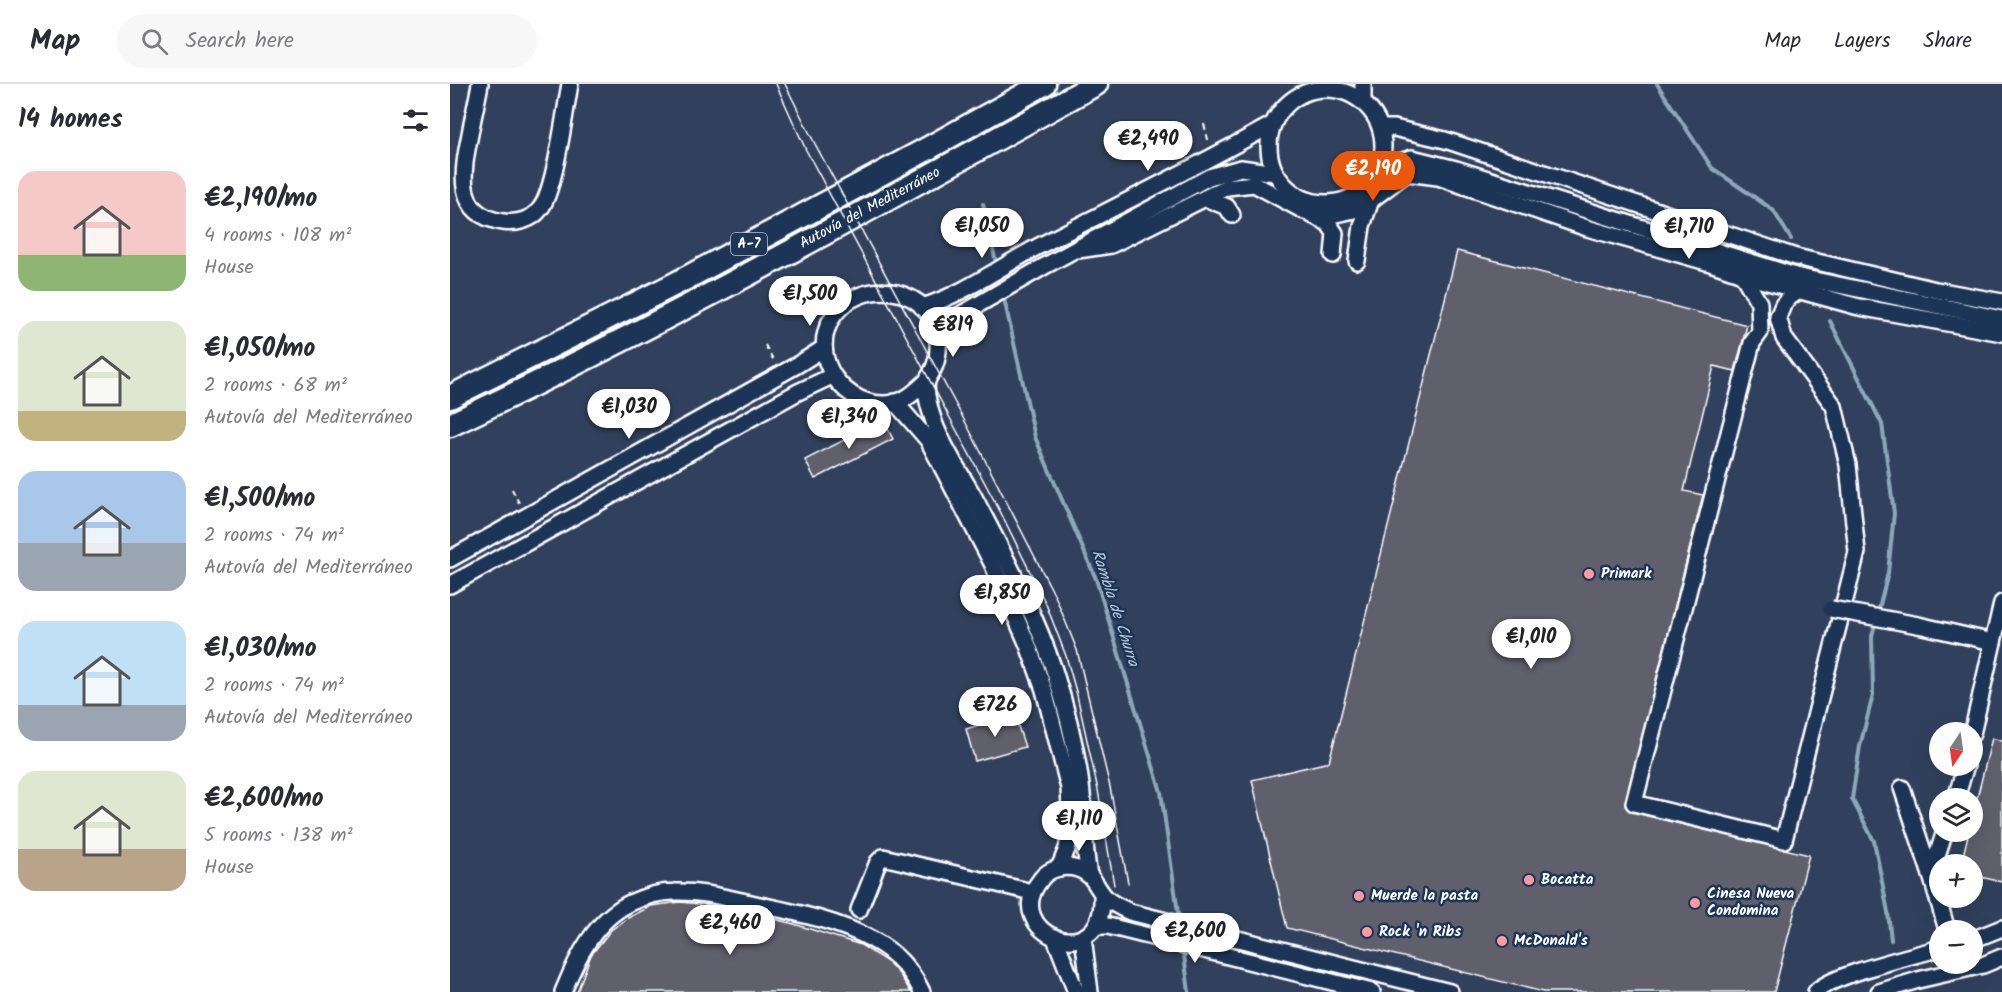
<!DOCTYPE html>
<html lang="en">
<head>
<meta charset="utf-8">
<style>
  :root { --surface:#fff; --page:#f7f7f7; --text:#2b2b33; --muted:#7c7c81; --line:#e1e1e2; --accent:#ea580c }
  body { margin:0; font-family:Kalam,sans-serif; background:var(--page); color:var(--text); height:100vh; display:flex; flex-direction:column; font-size:22px; white-space:nowrap }
  * { box-sizing:border-box; margin:0 }
  p { font-size:20px; color:var(--muted) }
  .icon { flex:none; width:33px; height:33px; fill:none; stroke:currentColor; stroke-width:2; stroke-linecap:round; stroke-linejoin:round }
  .map { position:relative; flex:1; overflow:hidden }
  .panel { display:flex; flex-direction:column; background:var(--surface); width:450px }
  .panel>* { flex:none }
  .needle { width:39px; rotate:193deg }
  .fabs { position:absolute; left:1479px; top:638px; display:grid; gap:12px }
  .fabs a { display:grid; place-items:center; width:54px; height:54px; border-radius:50%; background:var(--surface); box-shadow:0 6px 24px #0002; font-size:30px }
  .price { position:absolute; translate:-50% -51px; padding:0 14px; border-radius:21px; background:#fff; color:#222; font-size:20px; line-height:39px; filter:drop-shadow(0 2px 3px #0008) }
  .price::after { content:''; position:absolute; left:50%; top:36px; width:18px; height:14px; margin-left:-9px; background:inherit; clip-path:polygon(0 0,100% 0,50% 100%) }
  .price.selected { background:var(--accent); color:#fff }
  ul { padding:0; list-style:none }
  li { display:flex; align-items:center; gap:18px; height:150px; padding:0 18px }
  li span { display:grid; place-items:center; flex:none; width:168px; height:120px; border-radius:18px; color:#555 }
  li>.icon { margin-inline-start:auto }
  span .icon { width:72px; height:72px; fill:#fffc; stroke-width:1 }
  li b { font-size:26px }
  h2 { display:flex; justify-content:space-between; align-items:center; height:72px; padding:0 18px; font-size:26px }
  header { display:flex; align-items:center; gap:36px; box-sizing:border-box; height:84px; padding:0 30px; background:var(--surface); border-bottom:2px solid var(--line) }
  header strong { font-size:28px }
  nav { display:flex; gap:33px; margin-inline-start:auto; font-size:21px }
  .search { width:420px; height:54px; background:var(--page); display:flex; align-items:center; gap:15px; box-sizing:border-box; padding:0 21px; border-radius:33px; color:var(--muted); font-size:22px }
  main { display:flex; flex:1; min-height:0 }
  .map>svg:first-child { display:block }
  .lines { fill:none; stroke-linecap:round; stroke-linejoin:round }
  .stream { stroke:#8fa7bb; stroke-width:4 }
  .building { fill:#615e6c; stroke:#fff; stroke-width:1.5 }
  .minor-casing { stroke:#fff; stroke-width:20 }
  .highway-casing { stroke:#fff; stroke-width:27 }
  .path { stroke:#fff; stroke-width:2; stroke-dasharray:6 4.5; stroke-linecap:butt }
  .minor { stroke:#1d3557; stroke-width:15 }
  .highway { stroke:#1d3557; stroke-width:22 }
  .tram { stroke:#fff; stroke-width:1.5 }
  .minor-bridge-casing { stroke:#fff; stroke-width:20; stroke-linecap:butt }
  .minor-bridge { stroke:#1d3557; stroke-width:15 }
  .poi-dot { fill:#ff9aa2; stroke:#1d3557; stroke-width:2 }
  .labels { text-anchor:middle; dominant-baseline:central; stroke-width:5; stroke-linejoin:round; paint-order:stroke }
  .shield { fill:#1d3557; stroke:#bbc2cd; stroke-width:1.5 }
  .shield-label { font-size:14px; font-weight:bold; fill:#fff }
  .street-label { font-size:15px; fill:#fff; stroke:#1d3557 }
  .poi-label { font-size:15px; font-weight:bold; fill:#fff; stroke:#1d3557; text-anchor:start }
  .water-label { font-size:16px; font-style:italic; fill:#b5c4d1; stroke:#1d3557 }
</style>
</head>
<body>
<header>
<strong>Map</strong>
<div class="search"><svg class="icon" aria-label="search" viewBox="0 0 24 24"><circle cx="10" cy="10" r="6"/><path d="M15 15l6 6"/></svg>Search here</div>
<nav><a>Map</a><a>Layers</a><a>Share</a></nav>
</header>
<main>
<section class="panel">
<h2>14 homes<svg class="icon" aria-label="filters" viewBox="0 0 24 24"><path d="M4 7h16M4 17h16"/><circle cx="9" cy="7" r="2"/><circle cx="15" cy="17" r="2"/></svg></h2>
<ul>
<li><span style="background:linear-gradient(#f6c9c9 70%,#8fb573 0)"><svg class="icon" aria-label="home" viewBox="0 0 24 24"><path d="M3 11l9-7 9 7M6 9v11h12V9"/></svg></span><div><b>€2,190/mo</b><p>4 rooms · 108 m²</p><p>House</p></div></li>
<li><span style="background:linear-gradient(#dfe7d0 75%,#c2b280 0)"><svg class="icon" aria-label="home" viewBox="0 0 24 24"><path d="M3 11l9-7 9 7M6 9v11h12V9"/></svg></span><div><b>€1,050/mo</b><p>2 rooms · 68 m²</p><p>Autovía del Mediterráneo</p></div></li>
<li><span style="background:linear-gradient(#a9c7e8 60%,#9aa5b1 0)"><svg class="icon" aria-label="home" viewBox="0 0 24 24"><path d="M3 11l9-7 9 7M6 9v11h12V9"/></svg></span><div><b>€1,500/mo</b><p>2 rooms · 74 m²</p><p>Autovía del Mediterráneo</p></div></li>
<li><span style="background:linear-gradient(#bfe0f5 70%,#9aa5b1 0)"><svg class="icon" aria-label="home" viewBox="0 0 24 24"><path d="M3 11l9-7 9 7M6 9v11h12V9"/></svg></span><div><b>€1,030/mo</b><p>2 rooms · 74 m²</p><p>Autovía del Mediterráneo</p></div></li>
<li><span style="background:linear-gradient(#dfe7d0 65%,#b9a48a 0)"><svg class="icon" aria-label="home" viewBox="0 0 24 24"><path d="M3 11l9-7 9 7M6 9v11h12V9"/></svg></span><div><b>€2,600/mo</b><p>5 rooms · 138 m²</p><p>House</p></div></li>
</ul>
</section>
<div class="map">
<svg width="1552" height="908" viewBox="0 0 1552 908">
  <rect width="100%" height="100%" fill="#31415d"/>
  <filter id="ink" filterUnits="userSpaceOnUse"><feTurbulence type="fractalNoise" baseFrequency=".0167" numOctaves="2"/><feDisplacementMap in="SourceGraphic" scale="12" xChannelSelector="R" yChannelSelector="G"/><feConvolveMatrix kernelMatrix="1 2 1 2 8 2 1 2 1" color-interpolation-filters="sRGB"/></filter>
  <g filter="url(#ink)">
    <g class="lines">
      <g class="stream">
        <polyline points="1207,0 1262,84 1323,126 1341,155"/>
        <polyline points="533,120 547,183"/>
        <polyline points="553,210 585,353 646,495 711,708 729,836"/>
        <polyline points="1380,237 1432,340 1444,429 1438,489 1428,529"/>
        <polyline points="1426,537 1422,552 1423,611 1410,662 1402,715 1424,757 1438,828 1441,856"/>
        <polyline points="733,864 739,908"/>
      </g>
    </g>
    <g class="building">
      <polygon points="1007,167 1297,241 1285,287 1264,282 1234,407 1253,411 1175,721 1182,728 1359,771 1324,908 1093,908 837,844 802,696 879,678"/>
      <polygon points="433,336 443,355 365,395 355,376"/>
      <polygon points="564,630 575,663 525,677 516,645"/>
      <polygon points="1542,654 1552,657 1552,798 1522,791 1522,780 1511,780 1519,747 1522,747 1522,734"/>
      <polygon points="230,818 269,822 308,831 344,840 411,861 439,879 450,891 461,908 127,908 141,871 161,846 178,834 201,822"/>
    </g>
    <g class="lines">
      <g class="minor-casing">
        <g id="minor">
          <path d="M30,0C27,17 23,33 20,50C13,85 3,131 53,138C66,140 82,136 90,125C105,107 115,26 120,0"/>
          <circle cx="876" cy="62" r="57"/>
          <polyline points="913,17 913,0"/>
          <polyline points="931,44 944,44 995,56 1346,173 1486,206 1552,218"/>
          <polyline points="930,84 962,74 1006,85 1345,192 1552,235"/>
          <polyline points="755,114 777,123 782,131"/>
          <polyline points="862,131 878,139 885,149 883,171"/>
          <polyline points="628,166 661,161 777,103 804,100 854,127 877,132 909,125 957,89 988,93 1137,144 1260,179 1307,195 1409,223 1552,249"/>
          <polyline points="907,177 912,142 921,116"/>
          <polyline points="1292,190 1309,219 1310,248 1302,259 1184,719 1334,756 1407,468 1398,381 1384,322 1334,254 1328,233 1333,221 1340,213 1350,206"/>
          <path d="M472,223C514,210 550,183 589,162C667,122 746,83 823,40"/>
          <polyline points="486,245 593,183 759,93 791,84 825,89"/>
          <path d="M477,297C467,306 457,316 444,319C395,328 355,272 384,231C410,195 473,200 486,245C489,257 489,270 485,281C483,287 479,292 477,297C474,310 481,329 485,341C495,366 511,390 524,413C553,469 584,526 604,586C616,623 626,662 631,701C635,731 633,761 639,791"/>
          <polyline points="445,318 478,356 542,479 578,561 594,606 619,704 621,743 617,765 609,784"/>
          <polyline points="0,475 347,281 374,264"/>
          <polyline points="0,501 348,308 382,292"/>
          <polyline points="1468,541 1543,558 1522,650"/>
          <polyline points="1543,558 1552,519"/>
          <polyline points="1452,704 1481,791"/>
          <polyline points="1506,714 1516,681"/>
          <polyline points="1495,747 1481,791 1497,846"/>
          <path d="M652,810C656,893 547,849 591,795C599,784 615,781 628,785C644,790 646,804 656,814C662,820 672,824 680,828L1000,908"/>
          <polyline points="409,826 428,778 433,773 582,808"/>
          <polyline points="646,842 658,842 922,908"/>
          <polyline points="633,853 640,908"/>
          <polyline points="605,854 626,908"/>
          <polyline points="1522,856 1552,844"/>
          <path d="M113,908C127,873 145,836 180,819C193,813 210,808 224,808C249,807 273,813 296,818C338,827 385,835 423,856C444,867 462,886 472,908"/>
          <path d="M1366,908C1380,891 1464,872 1490,864"/>
          <polyline points="1429,908 1468,896 1533,881 1552,873"/>
        </g>
      </g>
      <g class="highway-casing">
        <g id="highway">
          <polyline points="0,313 227,199 475,66 594,0"/>
          <path d="M0,341C220,237 433,118 646,0"/>
        </g>
      </g>
      <g class="path">
        <polyline points="754,40 759,59"/>
        <polyline points="315,261 324,277"/>
        <polyline points="62,405 69,419"/>
      </g>
      <use href="#minor" class="minor"/>
      <use href="#highway" class="highway"/>
      <g class="tram">
        <polyline points="326,0 356,66 551,429 596,520 616,572 627,611 648,706 664,801"/>
        <polyline points="335,0 365,60 518,343 606,514 627,566 660,703 678,799"/>
      </g>
      <g class="minor-bridge-casing">
        <polyline id="minor-bridge" points="1381,525 1468,541"/>
      </g>
      <use href="#minor-bridge" class="minor-bridge"/>
    </g>
  </g>
  <g class="poi-dot">
    <circle cx="1139" cy="490" r="6"/>
    <circle cx="1079" cy="796" r="6"/>
    <circle cx="909" cy="812" r="6"/>
    <circle cx="1245" cy="819" r="6"/>
    <circle cx="917" cy="848" r="6"/>
    <circle cx="1052" cy="857" r="6"/>
  </g>
  <g class="labels">
    <rect class="shield" x="281" y="149" width="36" height="22" rx="4.5"/>
    <g class="shield-label">
      <text x="299" y="160">A-7</text>
    </g>
    <g class="street-label">
      <text transform="translate(420 124) rotate(-28)">Autovía del Mediterráneo</text>
    </g>
    <g class="poi-label">
      <text x="1151" y="490">Primark</text>
      <text x="1091" y="796">Bocatta</text>
      <text x="1257" y="810">Cinesa Nueva<tspan x="1257" dy="17">Condomina</tspan></text>
      <text x="921" y="812">Muerde la pasta</text>
      <text x="929" y="848">Rock 'n Ribs</text>
      <text x="1064" y="857">McDonald's</text>
    </g>
    <g class="water-label">
      <text transform="translate(665 524) rotate(72)">Rambla de Churra</text>
    </g>
  </g>
</svg>
<div class="fabs">
<a><svg class="needle" viewBox="-14 -14 28 28"><path d="M0-13l5 13h-10z" fill="#e53935"/><path d="M0 13l5-13h-10z" fill="#7c7c81"/></svg></a>
<a><svg class="icon" aria-label="layers" viewBox="0 0 24 24"><path d="M12 4l9 5-9 5-9-5zM3 14l9 5 9-5"/></svg></a>
<a>+</a>
<a>−</a>
</div>
<b class="price" style="left:698px;top:88px">€2,490</b>
<b class="price selected" style="left:923px;top:118px">€2,190</b>
<b class="price" style="left:532px;top:175px">€1,050</b>
<b class="price" style="left:1239px;top:176px">€1,710</b>
<b class="price" style="left:360px;top:243px">€1,500</b>
<b class="price" style="left:503px;top:274px">€819</b>
<b class="price" style="left:179px;top:356px">€1,030</b>
<b class="price" style="left:399px;top:366px">€1,340</b>
<b class="price" style="left:552px;top:542px">€1,850</b>
<b class="price" style="left:1081px;top:586px">€1,010</b>
<b class="price" style="left:545px;top:654px">€726</b>
<b class="price" style="left:629px;top:768px">€1,110</b>
<b class="price" style="left:280px;top:872px">€2,460</b>
<b class="price" style="left:745px;top:880px">€2,600</b>
</div>
</main>
</body>
</html>
